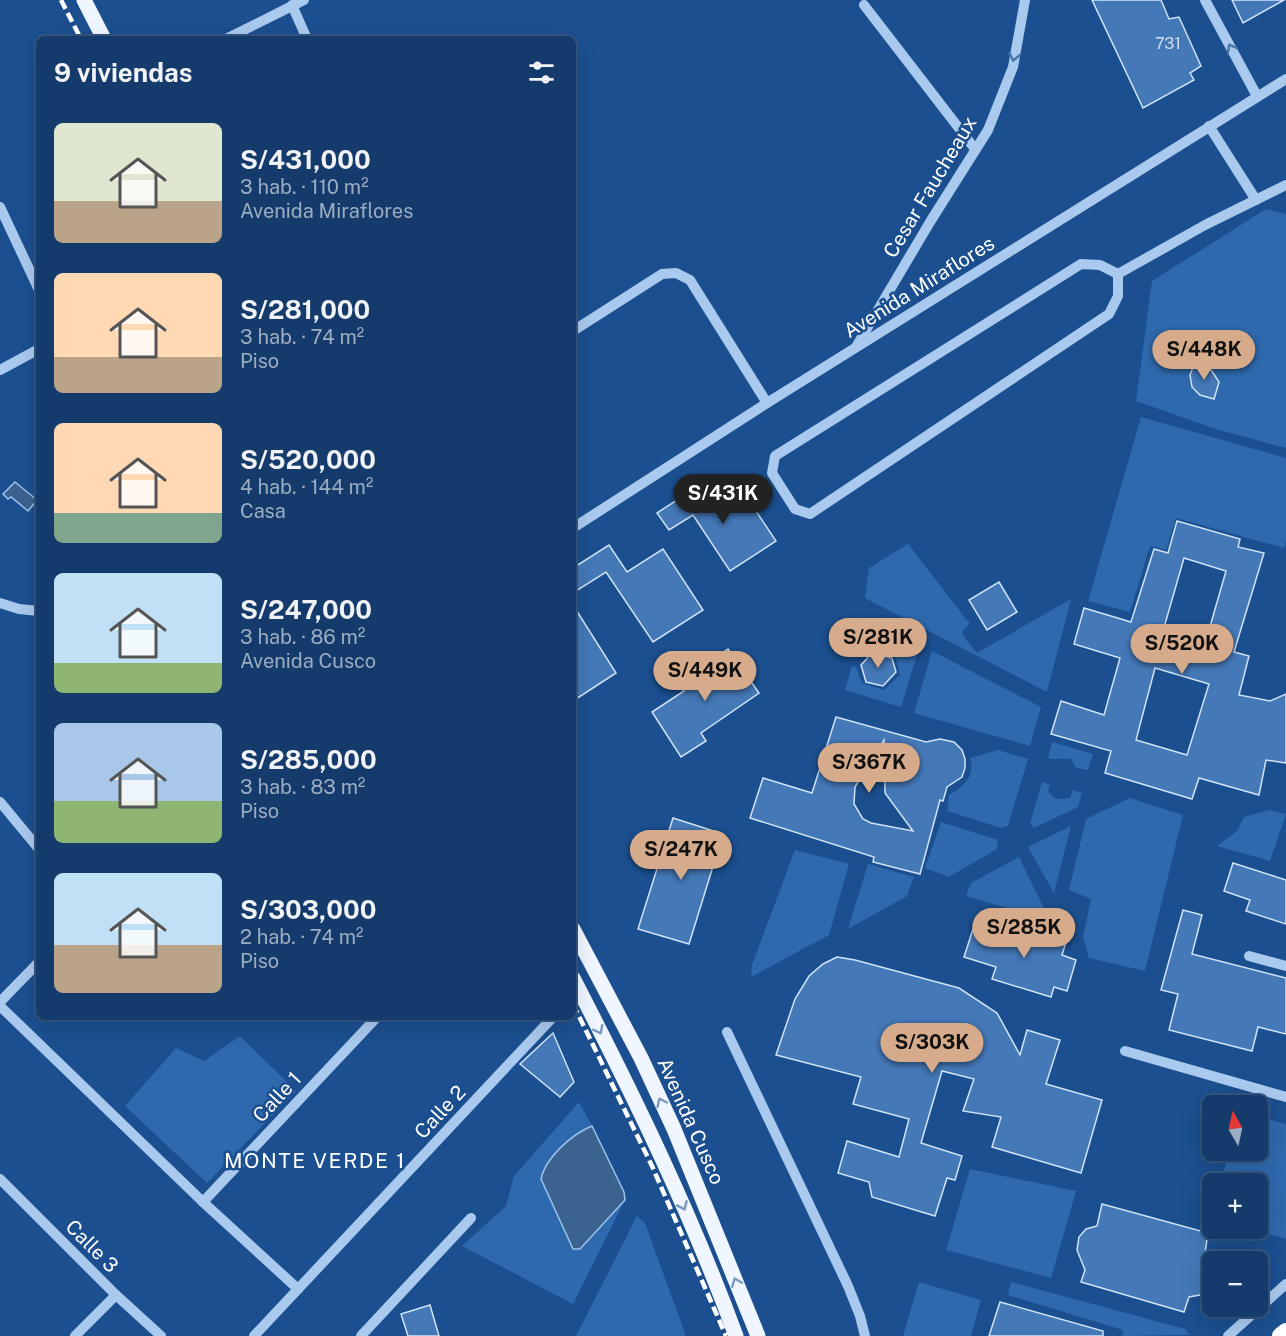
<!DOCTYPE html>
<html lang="es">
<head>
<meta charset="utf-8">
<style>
  :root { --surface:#143b6b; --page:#214673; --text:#f1f3f6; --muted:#9dadc1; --line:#33557e; --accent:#d6ab8b }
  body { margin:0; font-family:"Public Sans",sans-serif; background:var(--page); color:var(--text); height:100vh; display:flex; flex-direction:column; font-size:22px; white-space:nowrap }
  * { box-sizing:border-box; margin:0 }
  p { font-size:20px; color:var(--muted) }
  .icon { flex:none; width:33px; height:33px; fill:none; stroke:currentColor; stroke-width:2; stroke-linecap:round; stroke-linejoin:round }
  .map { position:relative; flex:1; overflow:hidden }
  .panel { position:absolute; left:36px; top:36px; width:540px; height:984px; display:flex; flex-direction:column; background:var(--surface); border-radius:9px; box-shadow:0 6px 24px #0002,0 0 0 2px var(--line) }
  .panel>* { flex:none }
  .needle { width:39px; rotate:351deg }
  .tools { position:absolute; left:1202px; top:1095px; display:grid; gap:12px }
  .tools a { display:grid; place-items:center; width:66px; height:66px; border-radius:9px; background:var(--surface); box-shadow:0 6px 24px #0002,0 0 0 2px var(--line); font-size:30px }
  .price { position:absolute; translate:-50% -51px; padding:0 14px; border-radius:21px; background:var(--accent); color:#111; font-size:20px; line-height:39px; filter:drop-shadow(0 2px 3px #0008) }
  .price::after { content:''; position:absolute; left:50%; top:36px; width:18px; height:14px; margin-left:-9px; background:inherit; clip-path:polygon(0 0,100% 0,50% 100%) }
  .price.current { background:#222; color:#fff }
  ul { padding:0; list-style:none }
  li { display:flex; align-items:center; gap:18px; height:150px; padding:0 18px }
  li span { display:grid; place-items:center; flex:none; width:168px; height:120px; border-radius:9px; color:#555 }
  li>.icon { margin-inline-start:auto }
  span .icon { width:72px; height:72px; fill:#fffc; stroke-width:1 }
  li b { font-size:26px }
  h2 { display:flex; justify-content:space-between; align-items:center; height:72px; padding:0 18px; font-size:26px }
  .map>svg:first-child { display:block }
  .green { fill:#2e69ad }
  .water { fill:#3c6290; stroke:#9cc4f0; stroke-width:1.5 }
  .building { fill:#4478b7; stroke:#cfe3fa; stroke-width:1.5; fill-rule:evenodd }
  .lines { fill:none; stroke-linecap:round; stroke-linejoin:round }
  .minor { stroke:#a9c9ee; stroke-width:10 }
  .major { stroke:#f0f6ff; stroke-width:15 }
  .highway { stroke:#fff; stroke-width:18 }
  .rail { stroke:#fff; stroke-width:4.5; stroke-dasharray:10 4.5; stroke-linecap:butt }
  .oneway { stroke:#4674ac }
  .oneway2 { stroke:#7b9ac1 }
  .labels { text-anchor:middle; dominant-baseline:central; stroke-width:5; stroke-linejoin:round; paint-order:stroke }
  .number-label { font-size:16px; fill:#d0dded }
  .street-label { font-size:20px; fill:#fff; stroke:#1b4f8f }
  .neighbourhood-label { font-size:21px; letter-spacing:1.5px; fill:#fff; stroke:#1b4f8f }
</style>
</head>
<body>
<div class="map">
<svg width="1286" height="1336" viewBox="0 0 1286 1336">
  <rect width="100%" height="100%" fill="#1b4f8f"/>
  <g class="green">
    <polygon points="1266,209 1286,214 1286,448 1216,429 1136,401 1152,281"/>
    <polygon points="1141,417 1286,458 1286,541 1284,548 1176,518 1166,550 1150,546 1130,612 1088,601"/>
    <polygon points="908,544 970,624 963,630 963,635 977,653 1071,599 1047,692 865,598 869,568"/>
    <polygon points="860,617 920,645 901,707 845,690 852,666 856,667 862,683 884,690 900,675 895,655 875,648 862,651 853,648"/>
    <polygon points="932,651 1041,707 1030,746 914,713"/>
    <path d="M1052,742L1093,754L1088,770L1076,768L1071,759C1062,758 1056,760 1048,758Z"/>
    <path d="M998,750L1028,759L1008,826L1001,828L947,811L949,795C964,787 976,775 970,758Z"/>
    <path d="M1042,782L1050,785L1048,791C1054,800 1060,800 1070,798L1073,790L1082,793L1078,807L1034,828L1030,823Z"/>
    <polygon points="1130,798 1183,815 1145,971 1089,958 1083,937 1091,899 1069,890 1086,819"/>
    <polygon points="1270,810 1286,814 1270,861 1217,846 1237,831 1244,817"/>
    <polygon points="941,822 998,840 997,849 949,877 925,868"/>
    <polygon points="1071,826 1054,893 1028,847"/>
    <polygon points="795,850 849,864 829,935 751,977 752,965"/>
    <polygon points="1019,857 1045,910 1044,919 966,896 971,883"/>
    <polygon points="868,864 914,877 907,896 848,929"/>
    <polygon points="240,1036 296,1091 207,1183 125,1106 176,1048 204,1061"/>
    <polygon points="579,1102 592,1126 582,1130 580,1249 625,1200 573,1304 462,1246 506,1206 514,1176"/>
    <polygon points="1257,1116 1286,1124 1286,1239 1249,1229 1257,1228 1257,1184 1220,1183 1230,1151 1257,1150"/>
    <polygon points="970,1169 1076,1191 1051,1278 946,1250"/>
    <polygon points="637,1216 645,1223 686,1336 576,1336"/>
    <polygon points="919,1282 981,1300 971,1336 903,1336"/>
    <polygon points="1011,1282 1185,1329 1189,1335 1122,1336 1123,1330 1008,1295"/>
  </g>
  <g class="water">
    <polygon points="15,482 37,500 28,511 11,497 8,499 3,494"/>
    <path d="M592,1126L624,1192L625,1200L580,1249H573L541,1179C545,1158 572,1134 592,1126Z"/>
  </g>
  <g class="building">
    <polygon points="1092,0 1161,0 1169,19 1179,17 1201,66 1190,73 1194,80 1143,108"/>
    <polygon points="1232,0 1284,0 1243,23"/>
    <polygon points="1195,362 1208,365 1219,382 1214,399 1200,395 1192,387 1190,375"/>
    <polygon points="700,485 717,511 744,493 776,541 730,571 693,515 669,530 657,513"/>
    <path d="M1177,521L1240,539L1238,547L1264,553L1234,652L1249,656L1239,695L1270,701L1286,694V763L1266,760L1259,795L1199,778L1192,799L1105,773L1111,751L1051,734L1061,701L1104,715L1120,658L1074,644L1084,608L1131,622L1154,549L1168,553ZM1184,558L1226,571L1205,644L1163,631ZM1155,668L1209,684L1187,755L1136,740Z"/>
    <polygon points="609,545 627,572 663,549 703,610 653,642 606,572 573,593 573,568"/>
    <polygon points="999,582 1017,612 987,630 969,600"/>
    <polygon points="573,605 616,673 573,701"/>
    <polygon points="728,649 759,693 701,733 706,741 681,757 652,712 684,691 678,683"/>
    <polygon points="872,653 892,658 896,672 883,686 866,682 861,665"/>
    <path d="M836,717L926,742L940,739L954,742L962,750L965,759V768L962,777L947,787L943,801L940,800L920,874L873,862L874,857L750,818L763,778L812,793ZM884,740L885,793L913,831L871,823L863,819L854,804L855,787Z"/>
    <polygon points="673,818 723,834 689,944 638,929"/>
    <polygon points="1233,863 1286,880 1286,924 1246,911 1250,900 1224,891"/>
    <polygon points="1183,910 1202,915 1192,954 1286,978 1286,1034 1258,1027 1252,1051 1169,1030 1178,994 1161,990"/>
    <polygon points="1022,925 1067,939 1062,955 1076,960 1067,991 1054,987 1051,997 992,979 996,967 964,957 974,926 1017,939"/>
    <polygon points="837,957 855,960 959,988 997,1013 1020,1055 1027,1030 1060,1040 1046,1084 1102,1100 1081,1173 992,1147 1001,1117 963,1111 974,1079 942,1071 921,1143 962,1156 955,1180 947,1178 935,1216 872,1197 869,1182 838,1173 847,1141 899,1157 909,1119 853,1104 861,1077 776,1055 795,999 809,976 823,964"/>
    <polygon points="553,1033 574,1082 560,1097 520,1064"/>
    <polygon points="1102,1204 1208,1233 1205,1253 1212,1259 1212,1287 1200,1295 1189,1297 1184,1312 1081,1282 1085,1270 1077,1250 1079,1237 1086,1229 1097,1226"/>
    <polygon points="1000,1302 1103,1331 1103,1336 989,1336"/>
    <polygon points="430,1305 439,1336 408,1336 401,1314"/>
  </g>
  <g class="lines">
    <g class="minor">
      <polyline points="1205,0 1257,96"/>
      <polyline points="292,5 307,39"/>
      <polyline points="864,5 975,149"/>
      <polyline points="226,39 304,0"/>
      <polyline points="1209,126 1256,200"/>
      <polyline points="0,207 39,290"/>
      <polygon points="1081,264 1100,265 1118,274 1118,296 1109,314 810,514 795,509 772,473 775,456"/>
      <polyline points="1118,274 1205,225 1286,185"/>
      <polyline points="573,331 662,274 676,273 690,280 767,403"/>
      <polyline points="856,347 930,222 988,130 1013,67 1025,0"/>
      <polyline points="0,370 39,349"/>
      <polyline points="573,528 767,403 1286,79"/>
      <polyline points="0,603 19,609 39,611"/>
      <polyline points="0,802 39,849"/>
      <polyline points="1249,956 1286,966"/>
      <polyline points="0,1002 39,962"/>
      <polyline points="0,1006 203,1202 298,1289"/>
      <polyline points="727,1032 848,1286 860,1316 865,1336"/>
      <polyline points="1125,1051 1286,1097"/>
      <polyline points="0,1179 116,1295 161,1336"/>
      <polyline points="203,1202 377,1017"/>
      <polyline points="75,1336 116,1295"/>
      <polyline points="254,1336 553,1017"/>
      <polyline points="361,1336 471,1218"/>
      <polyline points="1228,1336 1286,1284"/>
    </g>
    <g class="major">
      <polyline points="84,0 104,39"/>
      <polyline points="573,929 641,1058 674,1129 758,1336"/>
      <path d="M573,978C633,1094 691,1213 736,1336"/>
    </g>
    <polyline class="highway" points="1281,1336 1286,1332"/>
    <g class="rail">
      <polyline points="61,0 81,39"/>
      <polyline points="573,1004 652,1166 726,1336"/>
    </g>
  </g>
  <defs><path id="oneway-chevron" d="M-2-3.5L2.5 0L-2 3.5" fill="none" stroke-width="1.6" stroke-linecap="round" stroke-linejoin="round" transform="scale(1.5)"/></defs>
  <g class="oneway">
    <use href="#oneway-chevron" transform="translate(1231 48) rotate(-119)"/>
    <use href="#oneway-chevron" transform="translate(1014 57) rotate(101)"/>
  </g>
  <g class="oneway2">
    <use href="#oneway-chevron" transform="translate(599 1030) rotate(63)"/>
    <use href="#oneway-chevron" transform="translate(661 1102) rotate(-115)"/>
    <use href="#oneway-chevron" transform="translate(683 1206) rotate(66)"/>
    <use href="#oneway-chevron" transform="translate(736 1282) rotate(-112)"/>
  </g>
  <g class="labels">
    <g class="number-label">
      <text x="1168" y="43">731</text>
    </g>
    <g class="street-label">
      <text transform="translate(930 187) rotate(-59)">Cesar Faucheaux</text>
      <text transform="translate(919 287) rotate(-32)">Avenida Miraflores</text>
      <text transform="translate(277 1097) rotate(-47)">Calle 1</text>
      <text transform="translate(440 1112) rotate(-47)">Calle 2</text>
      <text transform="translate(691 1121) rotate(66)">Avenida Cusco</text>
      <text transform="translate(92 1246) rotate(45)">Calle 3</text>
    </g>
    <g class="neighbourhood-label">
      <text x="315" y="1160">MONTE VERDE 1</text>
    </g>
  </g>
</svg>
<div class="tools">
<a><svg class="needle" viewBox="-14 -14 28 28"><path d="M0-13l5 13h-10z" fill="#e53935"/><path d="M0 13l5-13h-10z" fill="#9dadc1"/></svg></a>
<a>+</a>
<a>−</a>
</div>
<b class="price" style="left:1204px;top:381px">S/448K</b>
<b class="price current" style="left:723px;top:525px">S/431K</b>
<b class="price" style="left:878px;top:669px">S/281K</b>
<b class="price" style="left:1182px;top:675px">S/520K</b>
<b class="price" style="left:705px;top:702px">S/449K</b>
<b class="price" style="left:869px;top:794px">S/367K</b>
<b class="price" style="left:681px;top:881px">S/247K</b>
<b class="price" style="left:1024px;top:959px">S/285K</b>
<b class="price" style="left:932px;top:1074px">S/303K</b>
<section class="panel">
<h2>9 viviendas<svg class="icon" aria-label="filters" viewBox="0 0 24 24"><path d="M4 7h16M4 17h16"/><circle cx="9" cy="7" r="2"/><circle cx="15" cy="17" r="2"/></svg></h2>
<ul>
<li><span style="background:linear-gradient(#dfe7d0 65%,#b9a48a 0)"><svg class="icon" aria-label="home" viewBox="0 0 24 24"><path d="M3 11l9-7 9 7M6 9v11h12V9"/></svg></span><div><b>S/431,000</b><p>3 hab. · 110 m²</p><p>Avenida Miraflores</p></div></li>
<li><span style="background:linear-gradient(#ffd9b3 70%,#b9a48a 0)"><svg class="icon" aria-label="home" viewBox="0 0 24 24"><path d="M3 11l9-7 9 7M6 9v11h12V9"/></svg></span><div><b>S/281,000</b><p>3 hab. · 74 m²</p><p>Piso</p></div></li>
<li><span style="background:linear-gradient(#ffd9b3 75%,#7fa58c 0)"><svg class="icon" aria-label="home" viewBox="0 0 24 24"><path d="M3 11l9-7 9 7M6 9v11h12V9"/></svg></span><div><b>S/520,000</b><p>4 hab. · 144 m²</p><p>Casa</p></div></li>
<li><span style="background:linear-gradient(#bfe0f5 75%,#8fb573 0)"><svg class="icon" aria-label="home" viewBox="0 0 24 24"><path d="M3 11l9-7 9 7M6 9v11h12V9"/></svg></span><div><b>S/247,000</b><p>3 hab. · 86 m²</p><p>Avenida Cusco</p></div></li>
<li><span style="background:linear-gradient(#a9c7e8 65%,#8fb573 0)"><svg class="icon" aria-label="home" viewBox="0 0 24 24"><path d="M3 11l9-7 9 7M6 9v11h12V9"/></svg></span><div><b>S/285,000</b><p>3 hab. · 83 m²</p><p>Piso</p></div></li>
<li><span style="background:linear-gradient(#bfe0f5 60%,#b9a48a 0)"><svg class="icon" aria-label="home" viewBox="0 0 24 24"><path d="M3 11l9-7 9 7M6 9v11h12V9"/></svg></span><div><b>S/303,000</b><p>2 hab. · 74 m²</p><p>Piso</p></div></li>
</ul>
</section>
</div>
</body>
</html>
